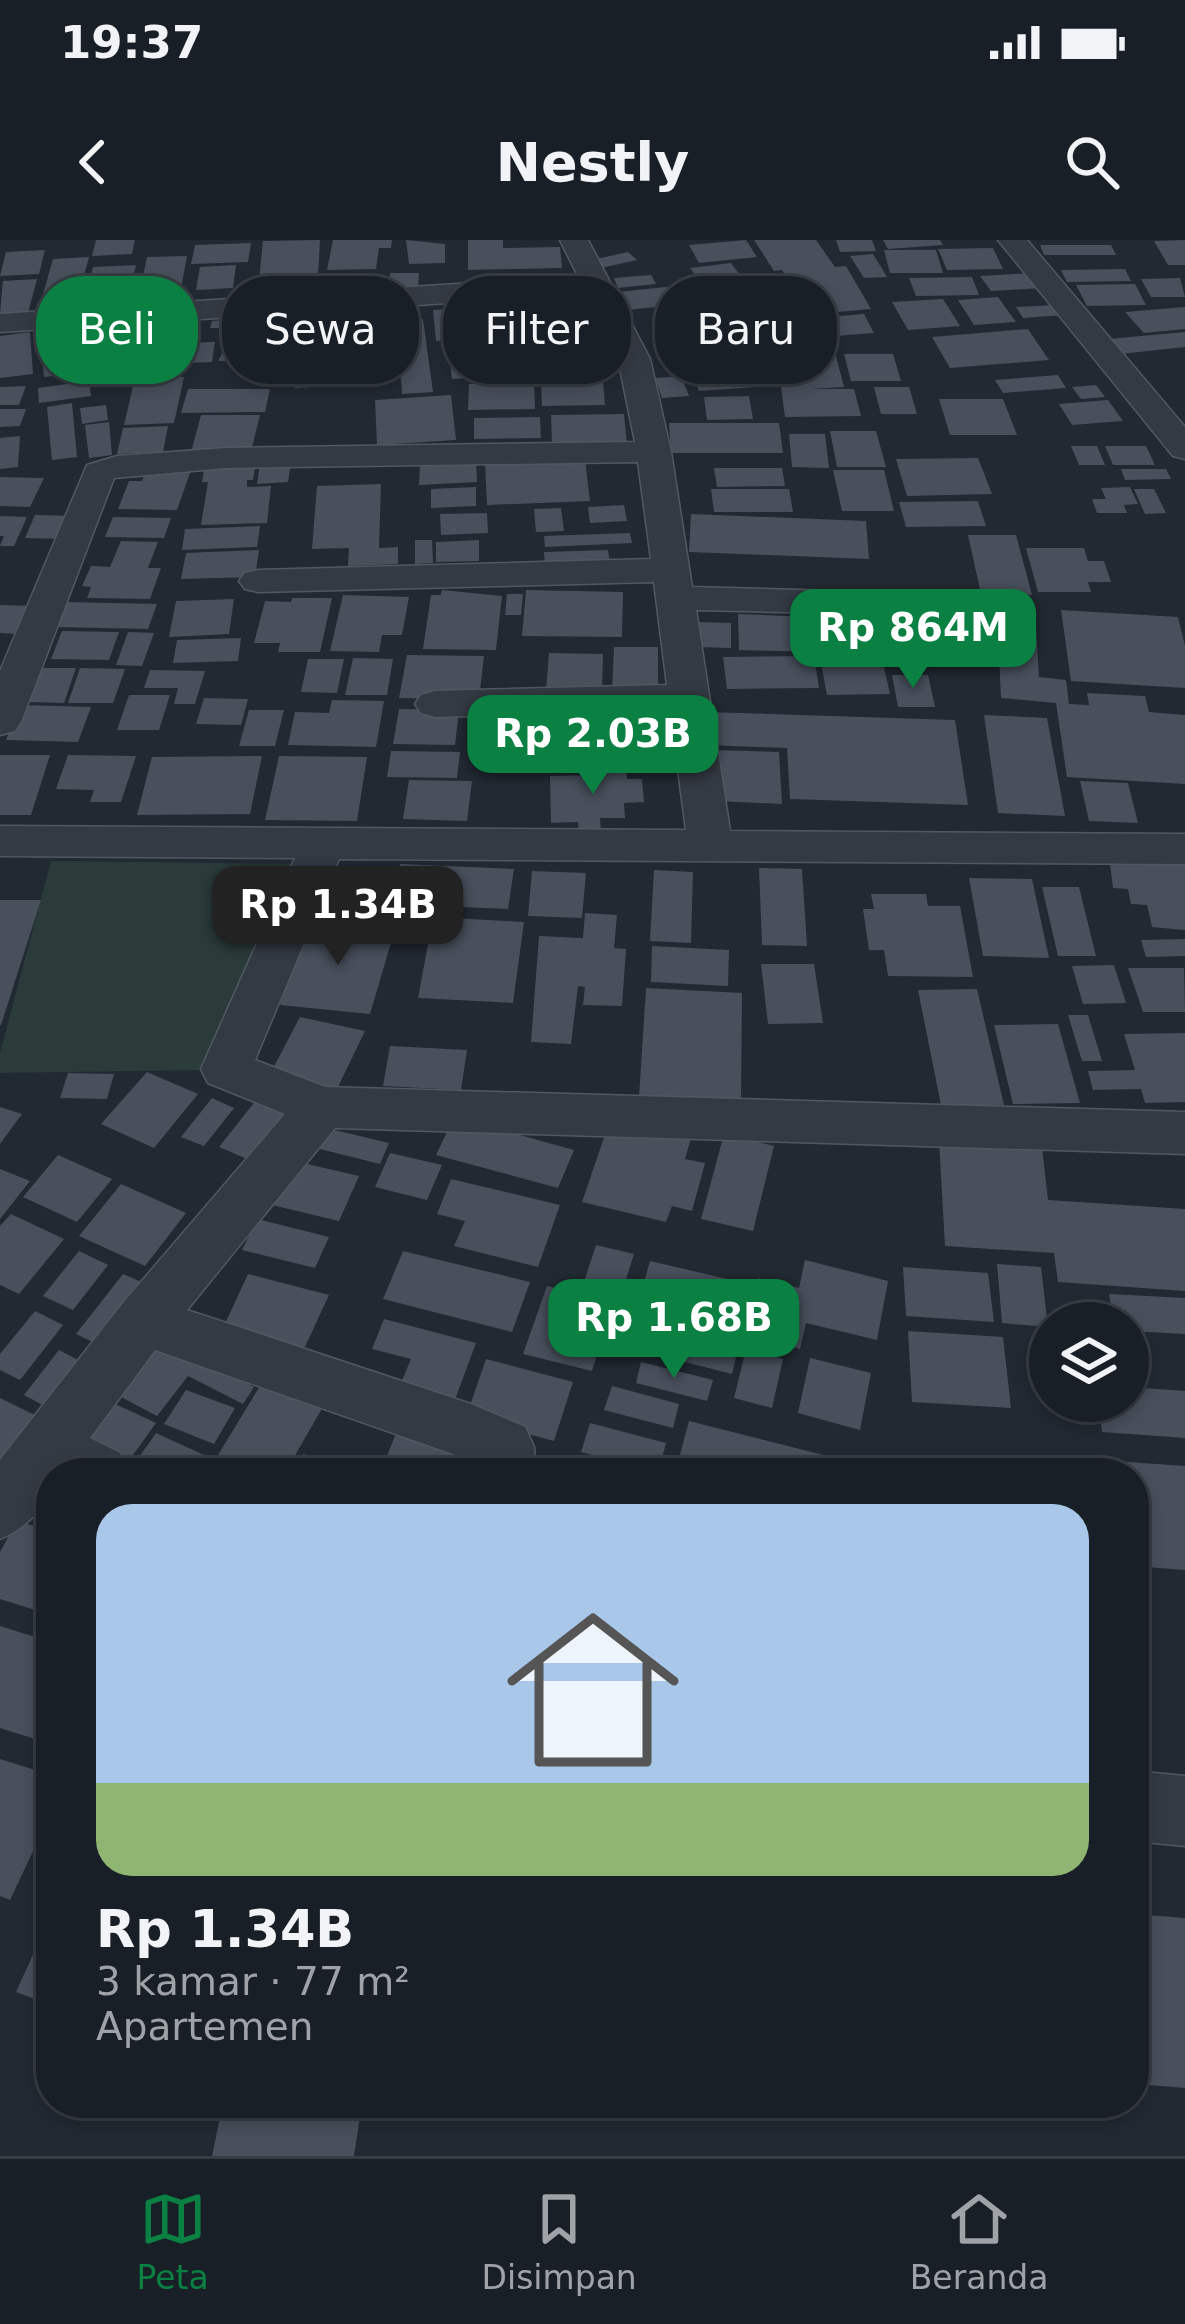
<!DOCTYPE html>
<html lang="id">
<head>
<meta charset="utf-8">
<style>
  :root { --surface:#191f26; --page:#22272e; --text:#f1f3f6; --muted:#9fa2a7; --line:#373d43; --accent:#0b8043 }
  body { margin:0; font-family:"DejaVu Sans",sans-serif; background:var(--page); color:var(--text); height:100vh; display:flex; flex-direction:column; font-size:45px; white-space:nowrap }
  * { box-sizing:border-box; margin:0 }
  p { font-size:39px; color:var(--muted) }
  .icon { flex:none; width:66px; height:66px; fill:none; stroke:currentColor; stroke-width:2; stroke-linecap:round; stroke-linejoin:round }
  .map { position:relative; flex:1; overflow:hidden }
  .side { position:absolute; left:36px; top:1218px; width:1113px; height:660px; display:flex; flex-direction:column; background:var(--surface); border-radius:48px; box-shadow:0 6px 18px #0003,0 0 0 3px var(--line) }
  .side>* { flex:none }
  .top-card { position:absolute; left:36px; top:36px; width:1113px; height:108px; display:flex; gap:24px }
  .tools { position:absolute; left:1029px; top:1062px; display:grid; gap:24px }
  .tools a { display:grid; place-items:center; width:120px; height:120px; border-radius:50%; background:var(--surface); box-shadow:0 6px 18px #0003,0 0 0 3px var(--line); font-size:60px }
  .price { position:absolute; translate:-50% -102px; padding:0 27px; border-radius:24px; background:var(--accent); color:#fff; font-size:39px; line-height:78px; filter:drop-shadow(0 3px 6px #0008) }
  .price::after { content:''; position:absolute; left:50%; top:72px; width:36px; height:27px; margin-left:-18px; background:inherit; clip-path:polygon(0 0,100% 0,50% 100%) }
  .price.active { background:#222; color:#fff }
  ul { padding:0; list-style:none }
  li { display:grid; align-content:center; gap:24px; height:636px; padding:0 60px }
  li+li { border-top:3px solid var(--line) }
  li span { display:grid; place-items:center; height:372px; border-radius:36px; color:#555 }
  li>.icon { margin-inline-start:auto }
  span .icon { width:216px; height:216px; fill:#fffc; stroke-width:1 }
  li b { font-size:51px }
  .pill { padding:0 42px; border-radius:48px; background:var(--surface); box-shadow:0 6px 18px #0003,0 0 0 3px var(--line); font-size:42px; line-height:108px }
  .pill.active { background:var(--accent); color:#fff }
  .status { display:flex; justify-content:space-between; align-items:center; height:84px; padding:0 60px; background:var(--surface); direction:ltr }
  .status svg { height:33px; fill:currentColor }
  header { display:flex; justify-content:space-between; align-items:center; height:156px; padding:0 60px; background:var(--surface); font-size:54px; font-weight:600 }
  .tabs { display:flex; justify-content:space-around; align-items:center; height:168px; border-top:3px solid var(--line); background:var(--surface); font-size:33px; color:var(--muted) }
  .tabs a { display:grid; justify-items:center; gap:6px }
  .tabs .active { color:var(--accent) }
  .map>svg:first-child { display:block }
  .green { fill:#2a3b3a }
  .building { fill:#48505c }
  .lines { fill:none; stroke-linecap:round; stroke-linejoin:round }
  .minor-casing { stroke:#525861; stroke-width:3 }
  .minor { fill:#343a43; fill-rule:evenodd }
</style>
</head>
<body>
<div class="status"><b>19:37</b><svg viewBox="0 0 49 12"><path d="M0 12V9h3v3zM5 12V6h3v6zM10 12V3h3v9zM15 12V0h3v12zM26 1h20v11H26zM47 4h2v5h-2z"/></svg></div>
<header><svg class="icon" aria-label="back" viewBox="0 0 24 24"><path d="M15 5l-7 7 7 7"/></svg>Nestly<svg class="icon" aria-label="search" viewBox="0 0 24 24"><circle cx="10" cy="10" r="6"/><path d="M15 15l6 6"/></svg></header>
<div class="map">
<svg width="1185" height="1916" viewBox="0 0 1185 1916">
  <rect width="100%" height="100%" fill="#212932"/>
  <polygon class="green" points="51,621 299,624 202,830 0,833 0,813"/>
  <g class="building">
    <polygon points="96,0 135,0 132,14 92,16"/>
    <polygon points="320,0 318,38 259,40 263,1"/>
    <polygon points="333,0 392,0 391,8 379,8 376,29 327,30"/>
    <polygon points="406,0 445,4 445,23 409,24"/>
    <polygon points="468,0 503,0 503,8 560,7 562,28 468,30"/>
    <polygon points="746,0 757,17 699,23 689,5"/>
    <polygon points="754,0 816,0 835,27 846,26 871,69 791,76 782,61 799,59 782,30 774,31"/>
    <polygon points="836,0 872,0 876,11 840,12"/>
    <polygon points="883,0 940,0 943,5 888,9"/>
    <polygon points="1185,0 1185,25 1168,25 1154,1"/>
    <polygon points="251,3 248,22 191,24 195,5"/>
    <polygon points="1040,5 1111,5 1116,15 1044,15"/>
    <polygon points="993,8 1003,29 947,30 938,9"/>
    <polygon points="45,10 39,34 0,36 6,12"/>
    <polygon points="884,10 936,10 943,33 890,33"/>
    <polygon points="628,12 637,20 601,28 592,20"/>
    <polygon points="873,14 887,37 864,38 850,16"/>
    <polygon points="187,16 180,54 139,56 147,17"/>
    <polygon points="89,17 76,66 39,68 53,19"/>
    <polygon points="731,23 740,35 699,40 690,28"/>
    <polygon points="136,25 128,60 84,61 93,27"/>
    <polygon points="236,25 233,48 196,50 200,27"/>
    <polygon points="1125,29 1131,41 1067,42 1061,30"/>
    <polygon points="390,33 419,33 418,49 389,49"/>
    <polygon points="1031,33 1043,48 991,51 980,36"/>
    <polygon points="778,34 785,44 733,49 727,39"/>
    <polygon points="651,35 656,44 618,48 614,38"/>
    <polygon points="972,37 979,55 916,56 909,38"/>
    <polygon points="1180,38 1185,57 1151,57 1141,39"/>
    <polygon points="37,39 28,73 0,74 3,41"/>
    <polygon points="1135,44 1146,65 1087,66 1076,45"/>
    <polygon points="685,45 695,63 627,70 618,52"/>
    <polygon points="770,48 787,76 755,79 739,52"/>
    <polygon points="998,57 1016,82 974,85 958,60"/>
    <polygon points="943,59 960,86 908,90 892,62"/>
    <polygon points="572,61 576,74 513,78 510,65"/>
    <polygon points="1058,65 1065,75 1023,78 1016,67"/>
    <polygon points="1185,67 1185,89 1144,93 1125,72"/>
    <polygon points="467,68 471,99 436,101 433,70"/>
    <polygon points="717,69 720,83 663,84 660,70"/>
    <polygon points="864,74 874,93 796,99 787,80"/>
    <polygon points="604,75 609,90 522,96 518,81"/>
    <polygon points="263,77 260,101 224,102 226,88 210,88 212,81"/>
    <polygon points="423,79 433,152 402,154 401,138 374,139 370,82"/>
    <polygon points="109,84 112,109 84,112 81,87"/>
    <polygon points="357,85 359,144 295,148 296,88"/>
    <polygon points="708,85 713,96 683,98 679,87"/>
    <polygon points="186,86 177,132 126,134 137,88"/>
    <polygon points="1028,89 1049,120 950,128 932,97"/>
    <polygon points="30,92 33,134 0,138 0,96"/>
    <polygon points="1185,92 1185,107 1120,114 1108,99"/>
    <polygon points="609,93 616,115 569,118 564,96"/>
    <polygon points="77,95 81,133 44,137 41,99"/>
    <polygon points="547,100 554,134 516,136 510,102"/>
    <polygon points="215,102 212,122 187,123 191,103"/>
    <polygon points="731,102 737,117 676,122 669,106"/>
    <polygon points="771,102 773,114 745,115 744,103"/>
    <polygon points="265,104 263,120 218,121 227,105"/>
    <polygon points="493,104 498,136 452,139 448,106"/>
    <polygon points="844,114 893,114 901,141 851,141"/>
    <polygon points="777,116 836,116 844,147 811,149 854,149 861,176 785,177"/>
    <polygon points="773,117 780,147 759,147 753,118"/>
    <polygon points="107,118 109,135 85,137 83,121"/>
    <polygon points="608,118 614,136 590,138 585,120"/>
    <polygon points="580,120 584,137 560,138 556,122"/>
    <polygon points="746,121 757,147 699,151 689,125"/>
    <polygon points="1058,135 1066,148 1003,153 995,140"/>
    <polygon points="681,136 689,156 662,158 655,138"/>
    <polygon points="184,137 174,183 124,185 135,138"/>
    <polygon points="89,141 91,156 39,163 38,148"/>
    <polygon points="603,141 605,165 542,166 541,142"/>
    <polygon points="534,143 535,169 468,170 469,144"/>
    <polygon points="1096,145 1105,157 1081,159 1072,147"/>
    <polygon points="26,146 19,165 0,165 0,147"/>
    <polygon points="874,147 909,147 917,174 881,174"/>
    <polygon points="188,149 270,149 265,172 181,173"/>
    <polygon points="451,155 456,200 377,205 375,160"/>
    <polygon points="749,156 753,179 707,180 704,157"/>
    <polygon points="939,159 1003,159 1017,195 950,195"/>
    <polygon points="1108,160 1123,181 1072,185 1059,164"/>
    <polygon points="72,163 77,217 52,220 47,167"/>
    <polygon points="106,165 108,180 82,184 80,168"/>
    <polygon points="0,169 26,169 20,186 0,187"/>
    <polygon points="624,174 627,205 552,206 551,175"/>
    <polygon points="201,175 260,175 251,211 191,212"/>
    <polygon points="540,177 541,198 474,199 474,178"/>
    <polygon points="109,182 112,215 89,218 85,185"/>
    <polygon points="669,183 779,183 783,213 671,213"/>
    <polygon points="168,186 163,212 117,214 123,188"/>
    <polygon points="830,191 876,191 886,227 837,227"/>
    <polygon points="789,194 825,194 829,228 792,227"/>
    <polygon points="20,196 18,227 0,229 0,198"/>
    <polygon points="1071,206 1097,206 1105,225 1079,225"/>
    <polygon points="1105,206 1146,206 1155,225 1113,225"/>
    <polygon points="978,218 992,254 907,256 896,219"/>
    <polygon points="585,220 590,261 487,265 485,224"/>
    <polygon points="476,221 477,242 419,245 420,223"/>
    <polygon points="256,222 253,240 247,240 247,247 271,246 267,283 201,285 208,242 202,242 205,224"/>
    <polygon points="291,223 288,242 257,244 260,224"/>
    <polygon points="714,228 782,228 785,246 717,247"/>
    <polygon points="1121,229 1166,229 1171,239 1125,240"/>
    <polygon points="146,230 191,230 177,270 118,269 129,241 142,241"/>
    <polygon points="833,230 884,230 894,271 842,271"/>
    <polygon points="0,237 44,238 30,267 0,266"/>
    <polygon points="381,244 379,308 398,307 398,324 348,326 349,308 312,309 317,246"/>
    <polygon points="476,247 476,266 431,268 431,249"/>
    <polygon points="1130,247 1138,264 1124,265 1127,273 1097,273 1092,259 1106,259 1101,248"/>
    <polygon points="711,249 789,249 793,272 714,272"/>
    <polygon points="1134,249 1154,249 1166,273 1145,274"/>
    <polygon points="978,261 986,286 906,287 899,262"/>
    <polygon points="624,265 627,281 590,283 588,267"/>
    <polygon points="561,268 564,291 536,292 534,269"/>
    <polygon points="487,273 488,293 441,295 440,274"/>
    <polygon points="691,274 866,281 869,319 689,312"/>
    <polygon points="35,275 75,276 65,299 25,298"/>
    <polygon points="0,276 27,277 14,306 0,306 4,296 0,296"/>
    <polygon points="113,277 171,278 164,298 105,297"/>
    <polygon points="260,286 257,307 182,310 185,289"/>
    <polygon points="630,293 632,303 545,307 544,296"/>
    <polygon points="968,295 1016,295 1032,355 981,354"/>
    <polygon points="415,300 432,300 433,323 415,324"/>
    <polygon points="479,300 479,321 436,322 436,302"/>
    <polygon points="121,301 158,302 148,328 161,328 150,359 87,358 91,347 82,346 91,326 110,327"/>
    <polygon points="1026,308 1084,308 1088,321 1104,321 1111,342 1088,342 1091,352 1038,352"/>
    <polygon points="259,310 255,337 181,339 186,313"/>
    <polygon points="608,310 610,324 545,326 544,312"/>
    <polygon points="442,350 502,356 496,410 423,409 431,355 441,355"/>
    <polygon points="526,350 623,352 622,397 522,396"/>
    <polygon points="507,354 523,354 521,375 505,375"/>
    <polygon points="343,355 409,357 402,395 382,395 379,412 330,411"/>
    <polygon points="292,358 332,358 320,412 278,412 280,403 254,403 265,361 291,362"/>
    <polygon points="234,359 229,394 169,397 176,361"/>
    <polygon points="67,362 157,364 148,389 56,387"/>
    <polygon points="0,365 35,366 23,394 0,393"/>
    <polygon points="892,370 936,371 944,424 899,423"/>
    <polygon points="1061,370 1178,377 1185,406 1185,448 1071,441"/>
    <polygon points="997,371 1035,374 1039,437 1066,440 1069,464 1089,465 1087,453 1145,456 1149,472 1185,475 1185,544 1067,537 1056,463 1001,458"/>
    <polygon points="738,374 810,377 813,412 739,410"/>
    <polygon points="873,379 890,454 827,455 813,380"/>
    <polygon points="697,382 731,383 731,408 697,407"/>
    <polygon points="62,391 119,392 109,420 51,419"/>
    <polygon points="128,392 154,393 142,426 116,425"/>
    <polygon points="241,398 238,421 173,423 177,400"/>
    <polygon points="614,407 658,407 658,451 612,450"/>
    <polygon points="549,413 603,414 602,451 546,450"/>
    <polygon points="407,415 484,416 479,459 399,458"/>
    <polygon points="814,416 819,448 727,449 723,417"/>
    <polygon points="353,418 393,419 387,455 345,455"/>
    <polygon points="308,419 344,419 337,453 301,452"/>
    <polygon points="41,428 76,428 64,463 28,462"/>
    <polygon points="80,428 125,429 113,463 68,463"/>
    <polygon points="150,430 205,431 195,464 174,464 178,448 144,448"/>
    <polygon points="892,435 928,435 935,467 898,467"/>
    <polygon points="129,455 170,455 159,490 117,490"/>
    <polygon points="204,458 248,459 241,485 196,484"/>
    <polygon points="332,460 384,461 376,507 288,505 295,472 329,473"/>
    <polygon points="623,463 666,464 667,488 622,487"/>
    <polygon points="20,465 91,467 78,502 6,500"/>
    <polygon points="399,469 459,470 455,505 393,504"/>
    <polygon points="249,470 284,470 275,506 239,506"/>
    <polygon points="706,472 955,480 968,565 790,559 787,508 706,505"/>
    <polygon points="984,475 1047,478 1065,576 998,573"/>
    <polygon points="715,510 779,512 782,564 715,561"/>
    <polygon points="391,511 460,512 457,538 387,537"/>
    <polygon points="0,515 50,515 31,575 0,575"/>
    <polygon points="68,515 136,516 121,562 90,562 94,550 56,549"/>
    <polygon points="262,516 250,574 137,575 152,517"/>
    <polygon points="279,516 367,517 357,581 265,580"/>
    <polygon points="626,526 627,539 642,539 644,562 624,563 625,578 600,578 601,592 579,593 578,582 551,583 550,536 598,535 598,528"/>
    <polygon points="409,540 472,541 467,581 403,579"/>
    <polygon points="1080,541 1128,543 1138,583 1089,581"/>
    <polygon points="1109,616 1185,622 1185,690 1152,687 1147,665 1131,664 1128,649 1113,648"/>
    <polygon points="400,624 514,629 508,669 392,664"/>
    <polygon points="759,628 802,629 807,706 762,705"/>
    <polygon points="322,630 370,638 357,668 309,660"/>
    <polygon points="654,630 693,632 691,703 650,701"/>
    <polygon points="532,631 586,633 582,678 528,676"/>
    <polygon points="969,638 1032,639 1049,718 983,716"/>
    <polygon points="1042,647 1079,647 1096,716 1058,716"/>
    <polygon points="871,654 926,654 928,666 960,666 973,737 888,736 884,710 869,710 863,669 874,669"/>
    <polygon points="0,660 41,660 1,785 0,785"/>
    <polygon points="585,673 617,675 614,708 626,709 622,766 583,765 585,747 578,746 571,804 531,802 539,696 583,698"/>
    <polygon points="433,677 524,682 513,763 418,758"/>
    <polygon points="308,681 395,689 370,774 280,765"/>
    <polygon points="1185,699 1185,716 1146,717 1141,700"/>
    <polygon points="652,706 729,710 728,746 651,742"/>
    <polygon points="761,724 814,724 823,783 768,784"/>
    <polygon points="1114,725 1126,763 1083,764 1072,726"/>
    <polygon points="1128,728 1184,728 1185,772 1143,772"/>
    <polygon points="646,748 742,753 741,862 639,857"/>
    <polygon points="977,749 1004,865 941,865 918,750"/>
    <polygon points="1068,775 1088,775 1102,821 1082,821"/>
    <polygon points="300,777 365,791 337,849 270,834"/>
    <polygon points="1058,784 1080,863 1013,864 994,785"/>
    <polygon points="1185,793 1185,862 1145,863 1141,849 1093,850 1088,831 1135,830 1124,794"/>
    <polygon points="390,806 467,810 461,850 383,846"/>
    <polygon points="147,832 198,854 154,908 101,884"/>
    <polygon points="68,833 114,834 107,859 60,858"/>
    <polygon points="264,850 299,863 254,922 219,907"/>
    <polygon points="212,858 234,868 204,906 181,897"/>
    <polygon points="0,867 22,874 0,904"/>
    <polygon points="454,877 574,910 558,948 436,915"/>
    <polygon points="611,877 692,895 685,919 705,923 692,971 672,966 666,982 582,962"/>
    <polygon points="326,888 389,903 380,924 316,908"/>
    <polygon points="724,894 774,906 753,991 701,979"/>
    <polygon points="939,900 1042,907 1048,960 1185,969 1185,1051 1058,1042 1054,1013 945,1006"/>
    <polygon points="390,913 442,925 427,960 375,947"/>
    <polygon points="58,915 112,939 77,982 23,957"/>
    <polygon points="294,921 359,936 339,981 272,965"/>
    <polygon points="0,929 30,941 0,979"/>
    <polygon points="451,939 560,965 538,1027 454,1006 465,981 437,974"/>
    <polygon points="121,944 186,973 145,1026 79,996"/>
    <polygon points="11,974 64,999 19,1054 0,1045 0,986"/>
    <polygon points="257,979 329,997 315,1028 242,1010"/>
    <polygon points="596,1005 634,1014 622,1052 584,1042"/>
    <polygon points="79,1011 108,1025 73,1070 43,1056"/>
    <polygon points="403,1011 530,1042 512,1092 383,1059"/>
    <polygon points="805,1020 888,1041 877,1100 806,1083 800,1109 743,1095 758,1038 799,1048"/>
    <polygon points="650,1021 740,1042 729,1084 743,1088 732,1134 677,1120 689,1076 638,1064"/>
    <polygon points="997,1024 1041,1027 1048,1087 1002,1083"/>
    <polygon points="903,1027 988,1033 994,1082 906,1076"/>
    <polygon points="123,1034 144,1043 97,1104 76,1094"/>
    <polygon points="248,1034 329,1055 304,1109 223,1088"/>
    <polygon points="547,1046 613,1062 592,1131 523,1114"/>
    <polygon points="1109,1054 1185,1058 1185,1094 1128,1091 1128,1083 1114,1083"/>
    <polygon points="623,1070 663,1080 655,1110 614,1100"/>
    <polygon points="35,1071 63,1085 20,1140 0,1130 0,1114"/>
    <polygon points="384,1079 476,1103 453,1165 398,1150 411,1119 372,1109"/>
    <polygon points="143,1091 254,1147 243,1164 188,1136 157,1176 100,1146"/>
    <polygon points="908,1091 1003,1097 1011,1168 912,1162"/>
    <polygon points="746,1109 783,1119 772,1168 734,1158"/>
    <polygon points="59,1110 84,1123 48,1168 24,1155"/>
    <polygon points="810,1118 871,1133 860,1190 798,1173"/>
    <polygon points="486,1119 573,1142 554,1201 466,1177"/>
    <polygon points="641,1122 713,1140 707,1161 636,1143"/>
    <polygon points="263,1141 324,1165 285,1233 207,1233"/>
    <polygon points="612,1146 679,1164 673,1188 604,1170"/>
    <polygon points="1128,1147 1185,1151 1185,1198 1102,1192 1098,1161 1128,1161"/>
    <polygon points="186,1150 235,1168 214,1204 164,1184"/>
    <polygon points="94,1154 156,1183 120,1233 57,1204"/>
    <polygon points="0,1158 47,1181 13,1225 0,1219"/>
    <polygon points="689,1181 863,1225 861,1233 675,1233"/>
    <polygon points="590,1183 666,1203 658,1233 581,1212"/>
    <polygon points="397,1191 480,1214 473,1233 380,1233"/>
    <polygon points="156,1193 204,1215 193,1233 145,1233 132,1227"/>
    <polygon points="303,1214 360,1232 359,1233 294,1233"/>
    <polygon points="943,1216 1030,1223 1031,1233 944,1233"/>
    <polygon points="1071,1218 1185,1226 1185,1330 1134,1326 1134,1233 1073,1233"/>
    <polygon points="17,1281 51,1291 48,1374 0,1359 0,1312"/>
    <polygon points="0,1386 51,1402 51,1504 0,1488"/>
    <polygon points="0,1519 51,1535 51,1573 10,1660 0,1656"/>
    <polygon points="1134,1674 1185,1678 1185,1848 1137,1844"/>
    <polygon points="51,1675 51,1765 16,1752"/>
    <polygon points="223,1863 362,1863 354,1916 212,1916"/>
  </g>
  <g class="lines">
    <g class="minor-casing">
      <g id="minor">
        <path d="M560,0H588L650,119L671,212L692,347L912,353L926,356L931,364L926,372L912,375L696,370L730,591L1185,594V624L339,619L255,820L325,847L1185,872V914L335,888L187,1070L471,1164L525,1187L534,1207L536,1233H474V1223L456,1215L155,1110L90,1198L120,1213L129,1233H51C51,1264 27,1288 0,1299V1220L123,1063L285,874L208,843L201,829L295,618L0,616V586L686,590L670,470L435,477L421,473L415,464L421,455L435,451L667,445L654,342L258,352L245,349L239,341L245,333L258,330L651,319L638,222L226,228L114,238L21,482L15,491L0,495V431L87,225L117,216L226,208L635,202L618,119L586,54L0,92V74L578,36Z"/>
        <polygon points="998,0 1027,0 1185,187 1185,219 1173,216"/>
        <polygon points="1134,1531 1185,1536 1185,1606 1134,1601"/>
      </g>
    </g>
    <use href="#minor" class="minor"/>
  </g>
</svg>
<div class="tools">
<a><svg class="icon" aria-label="layers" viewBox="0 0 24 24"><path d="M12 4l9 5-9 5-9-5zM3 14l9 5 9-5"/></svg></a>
</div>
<b class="price" style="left:913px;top:451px">Rp 864M</b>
<b class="price" style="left:593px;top:557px">Rp 2.03B</b>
<b class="price active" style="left:338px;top:728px">Rp 1.34B</b>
<b class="price" style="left:674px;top:1141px">Rp 1.68B</b>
<div class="top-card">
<a class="pill active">Beli</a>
<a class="pill">Sewa</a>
<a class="pill">Filter</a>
<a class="pill">Baru</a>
</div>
<section class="side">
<ul>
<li><span style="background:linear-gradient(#a9c7e8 75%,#8fb573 0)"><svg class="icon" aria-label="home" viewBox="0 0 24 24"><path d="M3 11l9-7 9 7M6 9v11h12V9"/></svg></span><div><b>Rp 1.34B</b><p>3 kamar · 77 m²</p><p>Apartemen</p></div></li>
</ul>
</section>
</div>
<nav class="tabs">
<a class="active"><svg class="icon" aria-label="map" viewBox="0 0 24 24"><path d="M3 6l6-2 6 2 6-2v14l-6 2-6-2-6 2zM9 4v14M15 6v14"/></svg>Peta</a>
<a><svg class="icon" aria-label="saved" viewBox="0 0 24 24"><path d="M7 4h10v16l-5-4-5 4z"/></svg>Disimpan</a>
<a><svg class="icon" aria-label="home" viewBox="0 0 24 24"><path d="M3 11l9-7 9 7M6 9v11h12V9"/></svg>Beranda</a>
</nav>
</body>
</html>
